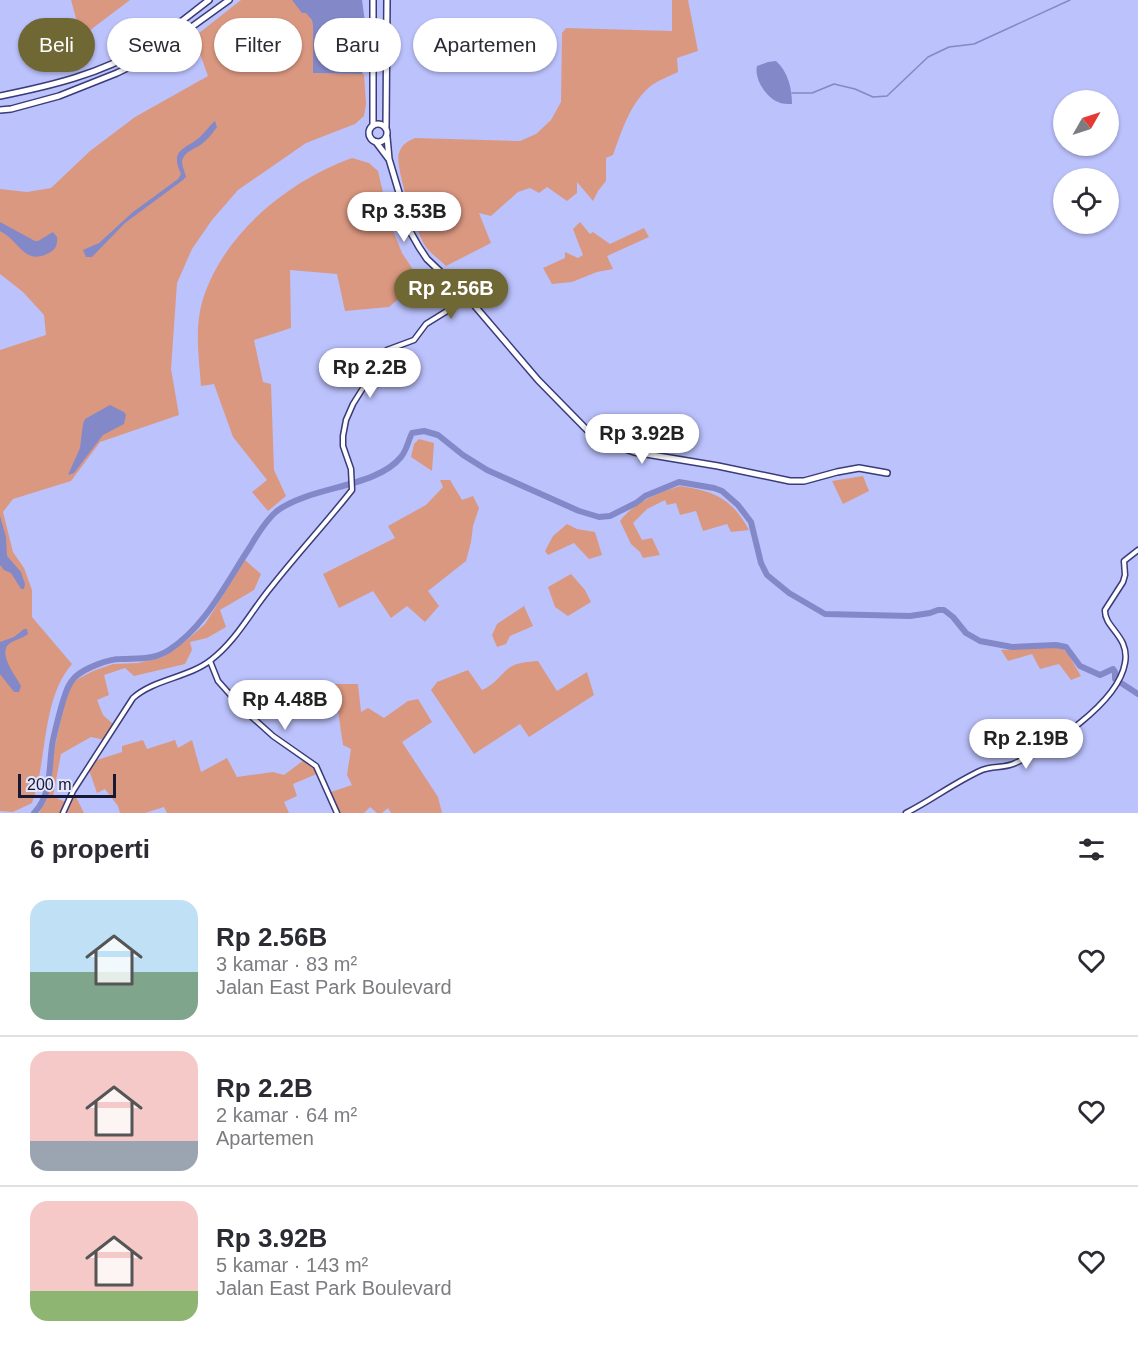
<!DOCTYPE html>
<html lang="id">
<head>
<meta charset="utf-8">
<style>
  :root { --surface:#fff; --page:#f2f2f3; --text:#2b2b33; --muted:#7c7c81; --line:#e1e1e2; --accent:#706834 }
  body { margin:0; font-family:Arial,sans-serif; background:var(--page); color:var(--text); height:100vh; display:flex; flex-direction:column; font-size:22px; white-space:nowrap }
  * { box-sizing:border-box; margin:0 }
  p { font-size:20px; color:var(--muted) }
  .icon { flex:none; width:33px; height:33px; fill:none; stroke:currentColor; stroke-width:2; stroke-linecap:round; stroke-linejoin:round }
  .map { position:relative; height:813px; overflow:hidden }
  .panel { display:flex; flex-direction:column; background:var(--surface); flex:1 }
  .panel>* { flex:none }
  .guide { position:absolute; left:18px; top:18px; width:600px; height:54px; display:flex; gap:12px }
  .needle { width:39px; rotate:51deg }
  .controls { position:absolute; left:1053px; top:90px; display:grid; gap:12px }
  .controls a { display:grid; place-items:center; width:66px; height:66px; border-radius:50%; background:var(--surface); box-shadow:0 2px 4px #0004; font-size:30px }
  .scale { position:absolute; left:18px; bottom:15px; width:98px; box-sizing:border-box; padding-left:6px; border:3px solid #171833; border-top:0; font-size:16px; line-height:21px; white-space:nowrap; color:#171833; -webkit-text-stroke:4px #e3e6fc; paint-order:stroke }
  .price { position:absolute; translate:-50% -51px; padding:0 14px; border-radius:21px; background:#fff; color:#222; font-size:20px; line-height:39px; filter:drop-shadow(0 2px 3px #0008) }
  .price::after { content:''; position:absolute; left:50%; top:36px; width:18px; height:14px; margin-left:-9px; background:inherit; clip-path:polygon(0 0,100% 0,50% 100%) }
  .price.active { background:var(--accent); color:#fff }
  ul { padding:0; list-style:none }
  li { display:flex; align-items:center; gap:18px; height:150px; padding:0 30px }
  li+li { border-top:2px solid var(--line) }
  li span { display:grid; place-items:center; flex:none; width:168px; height:120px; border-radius:18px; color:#555 }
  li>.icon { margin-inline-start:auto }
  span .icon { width:72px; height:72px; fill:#fffc; stroke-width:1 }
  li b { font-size:26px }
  h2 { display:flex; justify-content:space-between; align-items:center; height:72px; padding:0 30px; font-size:26px }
  .tag { padding:0 21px; border-radius:27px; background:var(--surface); box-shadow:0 2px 4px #0004; font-size:21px; line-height:54px }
  .tag.active { background:var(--accent); color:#fff }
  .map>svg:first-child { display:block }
  .green { fill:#db9880 }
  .water { fill:#8388c8 }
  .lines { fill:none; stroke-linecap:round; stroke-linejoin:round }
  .stream { stroke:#8388c8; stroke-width:1.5 }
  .river { stroke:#8388c8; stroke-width:6 }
  .minor-casing { stroke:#3a3b79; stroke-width:7 }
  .major-casing { stroke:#3a3b79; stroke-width:8 }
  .minor { stroke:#fff; stroke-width:4 }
  .major { stroke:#fff; stroke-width:5 }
</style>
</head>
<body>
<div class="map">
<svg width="1138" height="813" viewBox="0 0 1138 813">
  <rect width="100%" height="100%" fill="#bcc2fc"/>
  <g class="green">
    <polygon points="71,0 130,0 81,37"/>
    <path d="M241,0H293L310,15L315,24V73L364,74L366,104L364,116L355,124L306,143L238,190L212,220L192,249L177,283L171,369L179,415L100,442L71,481L13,499L3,512L13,552L24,568L32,590V617L72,664C41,700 48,759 32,803L13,812L0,811V350L46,335L44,315L23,292L0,274V189L27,192L51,188L90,151L135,117L208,76L194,37Z"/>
    <path d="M672,0H688L698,51L677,58L678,72C670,76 659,80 652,85C630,102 622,131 613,155L606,158V181L598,191L593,201L577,182V193L567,201L547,187L539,193L530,188L518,192L491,216L479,213L491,243L446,266C440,260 431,254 426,247C417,235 394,165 399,153C402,144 408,141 415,138L520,141L536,134L551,120L561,102L562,33L566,28L672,31Z"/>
    <path d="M352,158L369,163L378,171L390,223L402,253L420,280L389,307L345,311L337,274L290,270L291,328L254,340L263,382L271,384L274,470L286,496L268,511L252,492L267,480L233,437L214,384L201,386C199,358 194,327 203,299C224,233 288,181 352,158Z"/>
    <polygon points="580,222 590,234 593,232 610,244 644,228 649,237 607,256 613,269 597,272 572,282 552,284 543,268 565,258 565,252 578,258 583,255 573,229"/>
    <polygon points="419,439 434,443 432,471 411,457 414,444"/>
    <polygon points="863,476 869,491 843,504 832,481"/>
    <polygon points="440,480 450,480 462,500 473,496 479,508 473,526 471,542 466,561 428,591 439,606 425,622 407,606 391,618 373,591 339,608 323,574 395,538 388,526 426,505 443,487"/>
    <path d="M680,486C713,491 732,498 749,530L731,532L727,524L703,531L696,511L680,515L676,503L667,505L665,500L647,509L633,523L642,540L652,538L660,555L643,558L640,552L631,544L620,521C633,503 659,492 680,486Z"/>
    <polygon points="567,524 577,529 595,532 602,555 589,559 574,543 548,555 545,551 553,536"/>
    <polygon points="245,560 261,574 254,590 220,610 226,627 207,638 190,642 192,650 185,664 134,676 125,668 104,675 109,695 97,700 103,715 113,724 105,740 91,737 61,754 53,796 69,804 75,795 84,813 39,813 46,801 51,782 54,750 67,693 74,681 93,671 113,664 138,663 163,657 188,639 205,624"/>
    <polygon points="571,574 585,590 591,602 568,616 555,607 548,587"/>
    <polygon points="524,606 533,626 510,636 506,644 497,647 492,635 497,624"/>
    <polygon points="1051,647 1062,648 1068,654 1081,676 1071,680 1059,664 1040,669 1032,654 1008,661 1001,650"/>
    <path d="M538,661L557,691L587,672L594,695L529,737L520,724L474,754L431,690L437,682L468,670L482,690C494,685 499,676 509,668C517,662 528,662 538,661Z"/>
    <polygon points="334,684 358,684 361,712 368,708 384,718 408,701 418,699 432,722 402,742 438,797 442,813 391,813 388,808 382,813 377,813 370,807 364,813 336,813 338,811 328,793 352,785 347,775 351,749 343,745"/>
    <polygon points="143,740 147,749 175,740 178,748 192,740 201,772 227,758 237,777 273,772 284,775 304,760 316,765 319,773 293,784 297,796 284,802 289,813 167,813 164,807 145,813 120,813 118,806 105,789 97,793 89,770 97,760 122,752 122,746"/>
  </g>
  <g class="water">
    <polygon points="292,0 362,0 365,22 363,71 362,74 313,73 313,25 312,20 306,13 302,13"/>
    <path d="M776,61C788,72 792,88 792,104C787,104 782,104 778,102C766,97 754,79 757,66L768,62Z"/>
    <path d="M215,121L217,127C213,132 209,138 204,142C197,149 184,150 182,162C182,167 185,172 186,177L183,180L125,223L92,257H86L83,250L99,243L133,212L178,179L181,174C169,148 186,150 201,136C206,131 210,125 215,121Z"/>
    <path d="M0,222L35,241H38L53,232L57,237C58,244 56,249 49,253C24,266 20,241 0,231Z"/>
    <polygon points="110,405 124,412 126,415 124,424 103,435 74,473 68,475 80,448 83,424 85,419"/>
    <polygon points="0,516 6,537 7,556 21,572 25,584 24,589 21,589 11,573 4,570 0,565"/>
    <path d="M24,629H27L28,634C22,639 10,641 7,646C0,658 17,677 21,686L19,692H14L0,674V642L14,637Z"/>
  </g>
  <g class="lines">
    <polyline class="stream" points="792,93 812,93 834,84 855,89 873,97 887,96 928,57 949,47 974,44 1070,0"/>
    <path class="river" d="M34,813C53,794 48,765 53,740C56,727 59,714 63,701C66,692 68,684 75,677C85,668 108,659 121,659C138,658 154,660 169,650C206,626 226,583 250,547C257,535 266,520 277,511C310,486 376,488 401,457C407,450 408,441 412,433L424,431L438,435L463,455L487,470L579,511L599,517L610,516L636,503L645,496L679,482L714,488L722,491L738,505L751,522L761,563L767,575L789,593L825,614L910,616L930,613L938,610H944L953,617L966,633L980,641L1012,647L1056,645L1066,647L1080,666L1100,675L1113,669L1115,672V679L1138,694"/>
    <g class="minor-casing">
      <g id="minor">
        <polyline points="210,661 218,681 243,709 273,736 316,766 337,813"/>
        <path d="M63,813L73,791L133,698C154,679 188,678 211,660C237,640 251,611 272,586C298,553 326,523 352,490L351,469L343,446V436L346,420L353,404L387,350L414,340L426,324L468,298"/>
        <path d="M906,813C932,800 955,782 982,770C992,766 1003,768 1013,764C1048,749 1118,704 1125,663C1130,636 1104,628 1105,610L1123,582L1125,575L1124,561L1138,550"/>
      </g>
    </g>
    <g class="major-casing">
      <g id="major">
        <path d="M0,96C50,86 101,74 145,47C168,33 188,16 209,0"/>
        <polyline points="0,110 11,109 59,96 117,73 150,57 229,0"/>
        <circle cx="378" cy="133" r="9"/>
        <polyline points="373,125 373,0"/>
        <polyline points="386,127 387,0"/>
        <polyline points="387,137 389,159 411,233 419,247 427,259 468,298 538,380 589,432 608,443 634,452 718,466 790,481 804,481 837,472 859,468 887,473"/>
        <polyline points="376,142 388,158"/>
      </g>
    </g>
    <use href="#minor" class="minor"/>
    <use href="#major" class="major"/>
  </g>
</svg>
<div class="controls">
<a><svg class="needle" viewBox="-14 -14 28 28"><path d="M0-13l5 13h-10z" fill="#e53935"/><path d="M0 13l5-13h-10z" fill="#7c7c81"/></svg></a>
<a><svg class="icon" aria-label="locate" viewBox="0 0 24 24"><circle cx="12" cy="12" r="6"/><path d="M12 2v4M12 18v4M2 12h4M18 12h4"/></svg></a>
</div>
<div class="scale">200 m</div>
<b class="price" style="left:404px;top:243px">Rp 3.53B</b>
<b class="price active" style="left:451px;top:320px">Rp 2.56B</b>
<b class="price" style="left:370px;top:399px">Rp 2.2B</b>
<b class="price" style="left:642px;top:465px">Rp 3.92B</b>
<b class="price" style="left:285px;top:731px">Rp 4.48B</b>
<b class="price" style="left:1026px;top:770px">Rp 2.19B</b>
<div class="guide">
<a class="tag active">Beli</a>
<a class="tag">Sewa</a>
<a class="tag">Filter</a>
<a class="tag">Baru</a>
<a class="tag">Apartemen</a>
</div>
</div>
<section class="panel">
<h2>6 properti<svg class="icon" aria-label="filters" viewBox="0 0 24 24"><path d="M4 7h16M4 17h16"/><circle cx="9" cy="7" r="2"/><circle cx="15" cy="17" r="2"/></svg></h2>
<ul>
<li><span style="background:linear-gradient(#bfe0f5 60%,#7fa58c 0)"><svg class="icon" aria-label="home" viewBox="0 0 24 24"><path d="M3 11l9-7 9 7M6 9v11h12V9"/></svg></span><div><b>Rp 2.56B</b><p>3 kamar · 83 m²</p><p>Jalan East Park Boulevard</p></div><svg class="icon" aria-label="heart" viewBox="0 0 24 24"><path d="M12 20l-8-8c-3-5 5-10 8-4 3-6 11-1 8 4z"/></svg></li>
<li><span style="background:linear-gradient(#f6c9c9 75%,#9aa5b1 0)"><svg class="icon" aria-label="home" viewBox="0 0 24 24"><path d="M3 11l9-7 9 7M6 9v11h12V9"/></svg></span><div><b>Rp 2.2B</b><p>2 kamar · 64 m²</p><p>Apartemen</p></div><svg class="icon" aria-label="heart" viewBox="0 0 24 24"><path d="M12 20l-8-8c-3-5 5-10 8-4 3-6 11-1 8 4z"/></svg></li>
<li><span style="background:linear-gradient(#f6c9c9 75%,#8fb573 0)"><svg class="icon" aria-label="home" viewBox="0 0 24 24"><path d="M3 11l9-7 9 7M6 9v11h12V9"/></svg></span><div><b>Rp 3.92B</b><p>5 kamar · 143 m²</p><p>Jalan East Park Boulevard</p></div><svg class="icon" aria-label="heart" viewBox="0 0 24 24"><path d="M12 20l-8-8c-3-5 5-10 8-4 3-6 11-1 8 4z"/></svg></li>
</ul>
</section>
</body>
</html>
